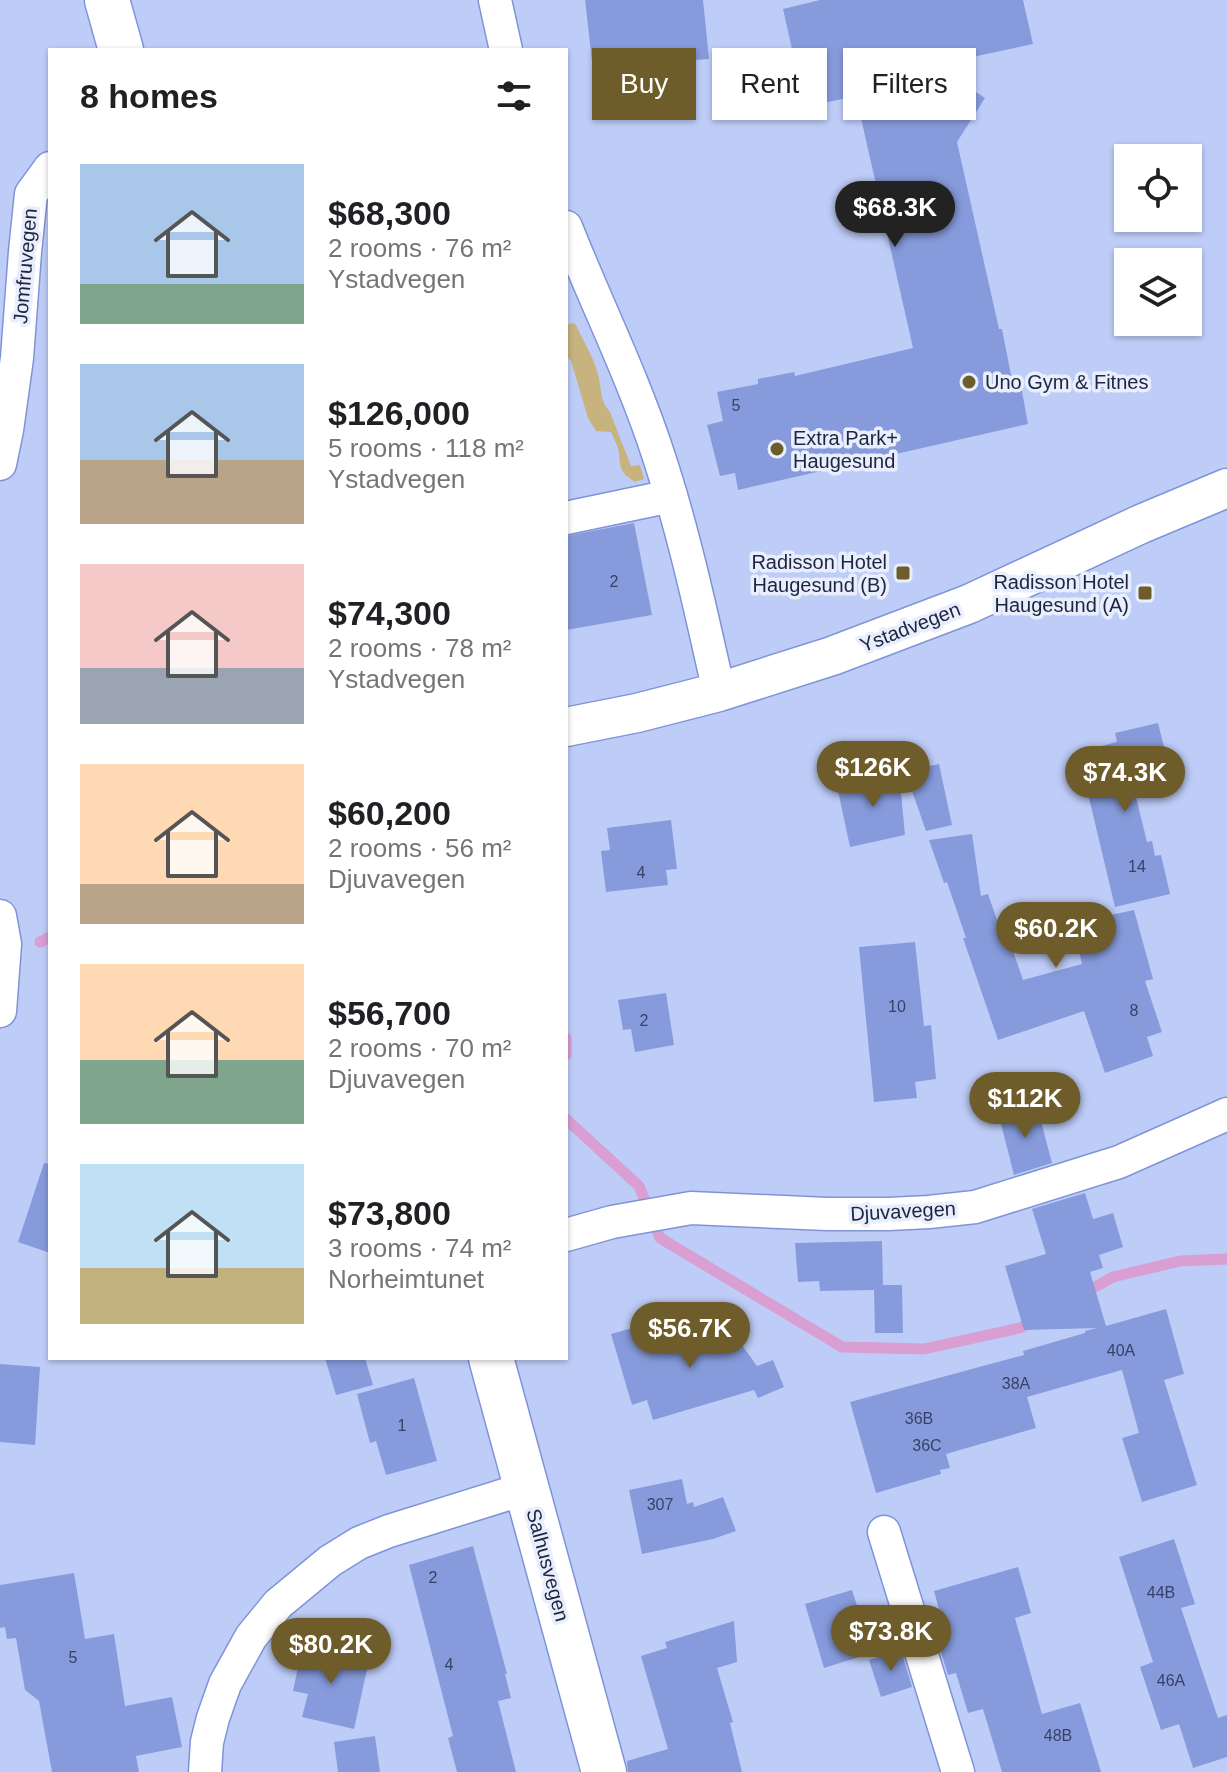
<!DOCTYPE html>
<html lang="en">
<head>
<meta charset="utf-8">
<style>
  :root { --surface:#fff; --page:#f2f2f2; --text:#202124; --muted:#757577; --accent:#6e5d2a }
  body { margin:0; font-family:Helvetica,sans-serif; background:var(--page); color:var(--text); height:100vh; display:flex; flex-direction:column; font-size:30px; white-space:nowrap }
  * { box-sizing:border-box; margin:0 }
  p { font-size:26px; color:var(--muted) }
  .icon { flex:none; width:44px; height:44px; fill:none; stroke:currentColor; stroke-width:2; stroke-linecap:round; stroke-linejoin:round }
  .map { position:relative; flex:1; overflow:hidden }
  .sheet { position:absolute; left:48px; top:48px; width:520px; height:1312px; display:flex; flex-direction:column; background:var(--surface); border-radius:0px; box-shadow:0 2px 6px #0004 }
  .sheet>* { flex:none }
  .banner { position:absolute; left:592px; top:48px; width:514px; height:72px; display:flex; gap:16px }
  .tools { position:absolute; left:1114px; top:144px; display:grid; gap:16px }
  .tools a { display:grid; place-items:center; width:88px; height:88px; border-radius:0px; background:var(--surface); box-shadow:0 2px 6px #0004; font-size:40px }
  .price { position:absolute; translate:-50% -68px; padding:0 18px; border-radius:28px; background:var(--accent); color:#fff; font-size:26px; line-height:52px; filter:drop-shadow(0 2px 4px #0008) }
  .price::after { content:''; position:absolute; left:50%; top:48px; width:24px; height:18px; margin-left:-12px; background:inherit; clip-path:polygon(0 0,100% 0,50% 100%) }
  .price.selected { background:#222; color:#fff }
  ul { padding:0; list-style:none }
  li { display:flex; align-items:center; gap:24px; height:200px; padding:0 32px }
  li span { display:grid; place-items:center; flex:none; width:224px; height:160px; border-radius:0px; color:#555 }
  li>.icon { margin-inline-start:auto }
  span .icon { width:96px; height:96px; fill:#fffc; stroke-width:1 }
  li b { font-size:34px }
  h2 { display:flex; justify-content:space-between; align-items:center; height:96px; padding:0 32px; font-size:34px }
  .chip { padding:0 28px; border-radius:0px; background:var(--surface); box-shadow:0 2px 6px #0004; font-size:28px; line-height:72px }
  .chip.selected { background:var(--accent); color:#fff }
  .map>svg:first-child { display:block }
  .green { fill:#c6b37e }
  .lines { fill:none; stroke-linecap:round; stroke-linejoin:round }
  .stream { stroke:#d99ed2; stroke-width:11 }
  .building { fill:#879bdc }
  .minor-casing { stroke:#7f94d8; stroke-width:35 }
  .tertiary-casing { stroke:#7f94d8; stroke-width:41 }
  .secondary-casing { stroke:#7f94d8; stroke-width:47 }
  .minor { stroke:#fff; stroke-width:32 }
  .tertiary { stroke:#fff; stroke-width:38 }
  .secondary { stroke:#fff; stroke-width:44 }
  .poi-dot { fill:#6e5d2a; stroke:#e9eefd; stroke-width:3 }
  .labels { text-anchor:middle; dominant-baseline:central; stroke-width:7; stroke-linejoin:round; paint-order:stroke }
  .number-label { font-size:16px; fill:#384267 }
  .street-label { font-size:20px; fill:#1d2540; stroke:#e9eefd }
  .poi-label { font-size:20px; fill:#1d2540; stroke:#e9eefd; text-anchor:start }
</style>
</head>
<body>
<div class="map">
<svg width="1227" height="1772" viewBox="0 0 1227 1772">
  <rect width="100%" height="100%" fill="#becdf8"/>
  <path class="green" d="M574,323L576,325C583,341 594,358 598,374C602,389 599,399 610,412L631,466L640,465L644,479L635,482C621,473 620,469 619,453C618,446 614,439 611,432L596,431L588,418L571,361L566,356V325Z"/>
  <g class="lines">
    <g class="stream">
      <polyline points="40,942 50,937"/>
      <polyline points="566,1038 566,1055"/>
      <polyline points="566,1119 639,1186 660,1238 842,1347 924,1349 1020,1328 1035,1320"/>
      <polyline points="1082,1294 1113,1277 1180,1261 1227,1259"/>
    </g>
  </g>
  <g class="building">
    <polygon points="585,0 703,0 709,59 670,62 670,55 617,60 617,56 592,61"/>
    <polygon points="820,0 1023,0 1033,44 935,65 985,98 957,142 999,329 1002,329 1011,375 1019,375 1028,424 738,490 735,473 720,476 707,425 723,421 717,392 758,384 758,379 794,372 795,376 913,348 856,96 805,107 783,9"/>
    <polygon points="634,523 652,615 566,630 566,536"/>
    <polygon points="1158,723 1167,759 1129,768 1147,842 1152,841 1155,856 1161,855 1170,894 1115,907 1078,752 1117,742 1115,733"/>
    <polygon points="939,764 952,825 926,831 905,771"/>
    <polygon points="899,772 905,835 850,847 837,786"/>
    <polygon points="671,820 677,869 666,870 668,885 606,892 601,851 610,850 607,828"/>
    <polygon points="972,834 981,896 988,894 1006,946 1011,945 1023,980 1082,964 1073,923 1134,910 1153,979 1145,981 1162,1032 1147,1037 1153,1056 1105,1073 1084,1011 998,1040 963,938 966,938 947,882 944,883 929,840"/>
    <polygon points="915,942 924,1026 931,1025 936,1079 915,1082 917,1098 874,1102 859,947"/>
    <polygon points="666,993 674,1045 635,1052 631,1029 623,1030 618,1000"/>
    <polygon points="1037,1106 1052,1163 1014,1175 999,1116"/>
    <polygon points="44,1163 50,1164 50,1253 18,1242"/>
    <polygon points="1085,1193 1093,1219 1113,1213 1123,1247 1099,1255 1103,1268 1090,1272 1106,1326 1166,1309 1184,1374 1164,1380 1197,1485 1142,1502 1122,1438 1139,1433 1122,1370 1027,1397 1036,1428 946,1454 950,1468 940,1470 941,1474 876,1493 850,1402 1024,1355 1023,1351 1085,1333 1085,1331 1097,1328 1024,1330 1005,1266 1046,1254 1032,1209"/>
    <polygon points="882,1241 883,1285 902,1285 903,1333 875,1333 874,1290 820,1291 819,1281 798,1282 795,1243"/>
    <polygon points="726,1323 757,1366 773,1360 784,1387 758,1398 754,1390 653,1420 647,1400 632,1405 611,1334 640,1326 642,1333 644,1332 648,1345 684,1334 685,1336"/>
    <polygon points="325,1358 365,1358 373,1385 336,1395"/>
    <polygon points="0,1364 40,1367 35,1445 0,1442"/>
    <polygon points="414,1378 437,1461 386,1475 376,1441 370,1443 357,1394"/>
    <polygon points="682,1479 687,1504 693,1502 694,1507 723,1497 736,1531 713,1539 642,1554 629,1490"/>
    <polygon points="1174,1539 1195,1604 1181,1608 1218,1718 1227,1715 1227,1757 1193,1768 1179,1724 1161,1730 1140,1667 1153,1662 1119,1557"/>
    <polygon points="473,1546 507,1674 505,1674 511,1698 498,1701 516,1772 457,1772 448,1738 453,1736 409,1565"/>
    <polygon points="1018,1567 1031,1613 1015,1618 1042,1714 1080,1703 1101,1772 1002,1772 983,1709 968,1713 956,1673 948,1675 937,1639 946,1635 934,1591"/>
    <polygon points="74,1573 85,1639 114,1634 125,1706 172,1697 182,1747 136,1756 139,1772 52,1772 39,1701 25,1690 16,1638 7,1639 5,1627 0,1628 0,1585"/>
    <polygon points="852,1590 872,1653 824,1668 805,1604"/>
    <polygon points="734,1621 737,1662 717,1668 733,1722 730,1723 742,1772 628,1772 627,1761 668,1749 641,1656 667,1648 665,1642"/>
    <polygon points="302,1648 330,1654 330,1651 369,1660 354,1729 302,1717 308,1694 293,1691"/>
    <polygon points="901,1650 912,1687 881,1697 869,1660"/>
    <polygon points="375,1736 380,1772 338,1772 334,1742"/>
  </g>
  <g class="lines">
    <g class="minor-casing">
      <g id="minor">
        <polyline points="495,0 506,50"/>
        <path d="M566,227C596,303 633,377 658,454C684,532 701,612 719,692"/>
        <polyline points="0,464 7,430 17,358 25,252 31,194 50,168"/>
        <polyline points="566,518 671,496"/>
        <polyline points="0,916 5,944 0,1011"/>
        <polyline points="566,1235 612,1222 691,1208 827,1214 889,1214 929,1212 975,1207 1119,1162 1227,1114"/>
        <polyline points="884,1532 958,1772"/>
        <polyline points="205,1772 207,1742 213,1718 225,1684 251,1637 278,1604 330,1561 359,1543 389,1531 527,1488"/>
      </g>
    </g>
    <g class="tertiary-casing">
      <polyline id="tertiary" points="566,727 637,713 719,692 832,656 969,604 1141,524 1227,488"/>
    </g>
    <g class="secondary-casing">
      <g id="secondary">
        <polyline points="107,0 121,50"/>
        <polyline points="491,1358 604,1772"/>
      </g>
    </g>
    <use href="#minor" class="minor"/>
    <use href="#tertiary" class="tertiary"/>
    <use href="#secondary" class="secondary"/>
  </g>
  <g class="poi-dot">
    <circle cx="969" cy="382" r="8"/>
    <circle cx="777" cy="449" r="8"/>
    <rect x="895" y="565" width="16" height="16" rx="4"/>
    <rect x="1137" y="585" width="16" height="16" rx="4"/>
  </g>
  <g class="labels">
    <g class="number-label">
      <text x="736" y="405">5</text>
      <text x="614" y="581">2</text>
      <text x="1137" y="866">14</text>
      <text x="641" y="872">4</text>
      <text x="897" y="1006">10</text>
      <text x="1134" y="1010">8</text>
      <text x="644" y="1020">2</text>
      <text x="1121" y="1350">40A</text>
      <text x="1016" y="1383">38A</text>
      <text x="919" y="1418">36B</text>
      <text x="402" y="1425">1</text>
      <text x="927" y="1445">36C</text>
      <text x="660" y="1504">307</text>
      <text x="433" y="1577">2</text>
      <text x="1161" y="1592">44B</text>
      <text x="73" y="1657">5</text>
      <text x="449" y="1664">4</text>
      <text x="1171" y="1680">46A</text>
      <text x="1058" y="1735">48B</text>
    </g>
    <g class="street-label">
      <text transform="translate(25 266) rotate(-85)">Jomfruvegen</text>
      <text transform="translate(910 627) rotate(-21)">Ystadvegen</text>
      <text transform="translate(903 1211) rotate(-3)">Djuvavegen</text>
      <text transform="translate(548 1565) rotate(75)">Salhusvegen</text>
    </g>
    <g class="poi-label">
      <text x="985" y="382">Uno Gym &amp; Fitnes</text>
      <text x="793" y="438">Extra Park+<tspan x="793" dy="23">Haugesund</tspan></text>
      <text x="887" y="562" text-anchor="end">Radisson Hotel<tspan x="887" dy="23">Haugesund (B)</tspan></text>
      <text x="1129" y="582" text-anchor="end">Radisson Hotel<tspan x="1129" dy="23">Haugesund (A)</tspan></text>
    </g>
  </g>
</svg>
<div class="tools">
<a><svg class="icon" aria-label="locate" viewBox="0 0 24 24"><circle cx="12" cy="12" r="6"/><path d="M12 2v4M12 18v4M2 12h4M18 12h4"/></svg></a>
<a><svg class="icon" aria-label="layers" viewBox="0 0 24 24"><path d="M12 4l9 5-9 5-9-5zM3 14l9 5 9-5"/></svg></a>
</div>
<b class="price selected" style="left:895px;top:249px">$68.3K</b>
<b class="price" style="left:873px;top:809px">$126K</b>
<b class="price" style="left:1125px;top:814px">$74.3K</b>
<b class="price" style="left:1056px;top:970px">$60.2K</b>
<b class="price" style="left:1025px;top:1140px">$112K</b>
<b class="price" style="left:690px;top:1370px">$56.7K</b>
<b class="price" style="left:891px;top:1673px">$73.8K</b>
<b class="price" style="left:331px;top:1686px">$80.2K</b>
<div class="banner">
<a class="chip selected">Buy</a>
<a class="chip">Rent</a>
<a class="chip">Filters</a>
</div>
<section class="sheet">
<h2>8 homes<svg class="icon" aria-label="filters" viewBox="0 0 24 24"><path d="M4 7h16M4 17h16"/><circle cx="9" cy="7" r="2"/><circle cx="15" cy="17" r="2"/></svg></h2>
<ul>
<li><span style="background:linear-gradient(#a9c7e8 75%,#7fa58c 0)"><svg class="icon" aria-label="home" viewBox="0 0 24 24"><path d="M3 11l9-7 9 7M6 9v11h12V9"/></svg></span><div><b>$68,300</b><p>2 rooms · 76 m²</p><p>Ystadvegen</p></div></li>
<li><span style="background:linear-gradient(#a9c7e8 60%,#b9a48a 0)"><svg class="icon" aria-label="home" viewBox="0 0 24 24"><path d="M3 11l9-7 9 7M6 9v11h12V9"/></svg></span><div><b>$126,000</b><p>5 rooms · 118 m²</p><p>Ystadvegen</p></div></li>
<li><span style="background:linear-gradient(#f6c9c9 65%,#9aa5b1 0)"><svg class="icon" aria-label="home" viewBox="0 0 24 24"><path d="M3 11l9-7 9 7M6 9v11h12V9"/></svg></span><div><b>$74,300</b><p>2 rooms · 78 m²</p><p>Ystadvegen</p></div></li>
<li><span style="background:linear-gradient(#ffd9b3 75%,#b9a48a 0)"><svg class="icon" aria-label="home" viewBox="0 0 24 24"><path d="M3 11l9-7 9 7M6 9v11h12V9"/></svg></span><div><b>$60,200</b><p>2 rooms · 56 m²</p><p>Djuvavegen</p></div></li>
<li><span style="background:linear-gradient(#ffd9b3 60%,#7fa58c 0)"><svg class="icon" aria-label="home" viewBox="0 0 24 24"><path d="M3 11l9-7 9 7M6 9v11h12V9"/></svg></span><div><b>$56,700</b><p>2 rooms · 70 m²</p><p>Djuvavegen</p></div></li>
<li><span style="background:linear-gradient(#bfe0f5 65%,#c2b280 0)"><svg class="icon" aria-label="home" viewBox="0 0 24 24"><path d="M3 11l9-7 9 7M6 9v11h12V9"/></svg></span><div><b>$73,800</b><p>3 rooms · 74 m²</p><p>Norheimtunet</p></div></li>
</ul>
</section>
</div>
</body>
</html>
